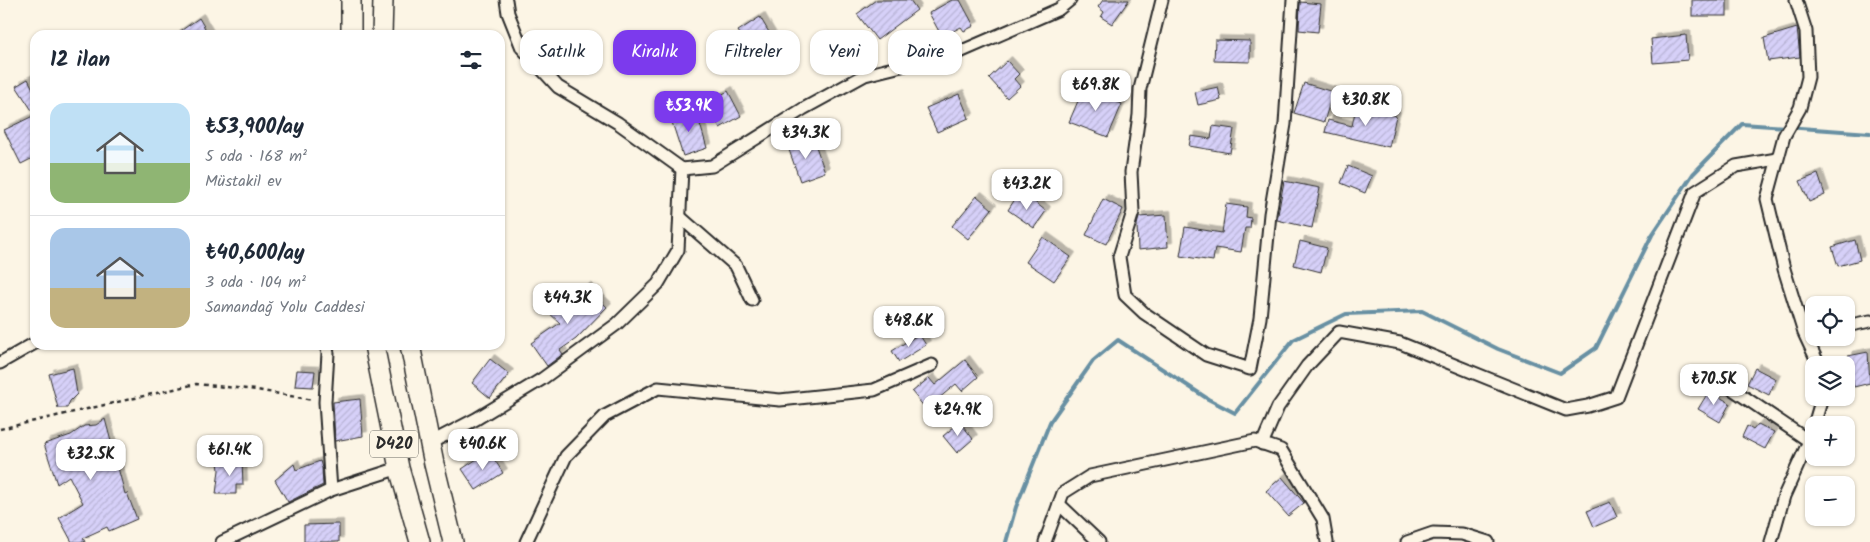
<!DOCTYPE html>
<html lang="tr">
<head>
<meta charset="utf-8">
<style>
  :root { --surface:#fff; --page:#f2f2f3; --text:#1f2937; --muted:#747a83; --line:#e0e1e3; --accent:#7c3aed }
  body { margin:0; font-family:Kalam,sans-serif; background:var(--page); color:var(--text); height:100vh; display:flex; flex-direction:column; font-size:19px; white-space:nowrap }
  * { box-sizing:border-box; margin:0 }
  p { font-size:16px; color:var(--muted) }
  .icon { flex:none; width:28px; height:28px; fill:none; stroke:currentColor; stroke-width:2; stroke-linecap:round; stroke-linejoin:round }
  .map { position:relative; flex:1; overflow:hidden }
  .details { position:absolute; left:30px; top:30px; width:475px; height:320px; display:flex; flex-direction:column; background:var(--surface); border-radius:15px; box-shadow:0 1px 4px #0004 }
  .details>* { flex:none }
  .top-card { position:absolute; left:520px; top:30px; width:475px; height:45px; display:flex; gap:10px }
  .controls { position:absolute; left:1805px; top:296px; display:grid; gap:10px }
  .controls a { display:grid; place-items:center; width:50px; height:50px; border-radius:10px; background:var(--surface); box-shadow:0 1px 4px #0004; font-size:25px }
  .price { position:absolute; translate:-50% -42px; padding:0 11px; border-radius:10px; background:#fff; color:#222; font-size:16px; line-height:32px; filter:drop-shadow(0 1px 2px #0008) }
  .price::after { content:''; position:absolute; left:50%; top:30px; width:15px; height:11px; margin-left:-8px; background:inherit; clip-path:polygon(0 0,100% 0,50% 100%) }
  .price.on { background:var(--accent); color:#fff }
  ul { padding:0; list-style:none }
  li { display:flex; align-items:center; gap:15px; height:125px; padding:0 20px }
  li+li { border-top:1px solid var(--line) }
  li span { display:grid; place-items:center; flex:none; width:140px; height:100px; border-radius:15px; color:#555 }
  li>.icon { margin-inline-start:auto }
  span .icon { width:60px; height:60px; fill:#fffc; stroke-width:1 }
  li b { font-size:21px }
  h2 { display:flex; justify-content:space-between; align-items:center; height:60px; padding:0 20px; font-size:21px }
  .chip { padding:0 18px; border-radius:15px; background:var(--surface); box-shadow:0 1px 4px #0004; font-size:18px; line-height:45px }
  .chip.on { background:var(--accent); color:#fff }
  .map>svg:first-child { display:block }
  .lines { fill:none; stroke-linecap:round; stroke-linejoin:round }
  .stream { stroke:#6890a3; stroke-width:4 }
  .building { fill:url(#building-hatch); stroke:#2b2b2b; filter:url(#shadow) }
  .minor-casing { stroke:#2b2b2b; stroke-width:15 }
  .trunk-casing { stroke:#2b2b2b; stroke-width:22 }
  .path { stroke:#2b2b2b; stroke-width:2.5; stroke-dasharray:4 4; stroke-linecap:butt }
  .minor { stroke:#fcf5e5; stroke-width:11 }
  .trunk { stroke:#fcf5e5; stroke-width:19 }
  .labels { text-anchor:middle; dominant-baseline:central; stroke-width:4; stroke-linejoin:round; paint-order:stroke }
  .shield { fill:#fcf5e5; stroke:#6a6863; stroke-width:1 }
  .shield-label { font-size:16px; font-weight:bold; fill:#2b2b2b }
</style>
</head>
<body>
<div class="map">
<svg width="1870" height="542" viewBox="0 0 1870 542">
  <defs>
    <pattern id="building-hatch" width="6" height="6" patternUnits="userSpaceOnUse" patternTransform="scale(1.25)"><rect width="6" height="6" fill="#d6d0f8"/><path d="M-1 1l2-2M0 6l6-6M5 7l2-2" fill="none" stroke="#b8b3d5"/></pattern>
    <filter id="shadow"><feDropShadow dx="4.5" dy="-4.5" stdDeviation="0" flood-color="#0004"/></filter>
  </defs>
  <rect width="100%" height="100%" fill="#fcf5e5"/>
  <filter id="ink" filterUnits="userSpaceOnUse"><feTurbulence type="fractalNoise" baseFrequency=".02" numOctaves="2"/><feDisplacementMap in="SourceGraphic" scale="10" xChannelSelector="R" yChannelSelector="G"/><feConvolveMatrix kernelMatrix="1 2 1 2 8 2 1 2 1" color-interpolation-filters="sRGB"/></filter>
  <g filter="url(#ink)">
    <g class="lines">
      <polyline class="stream" points="1006,542 1016,507 1050,422 1093,361 1118,340 1208,399 1235,413 1293,340 1346,314 1422,311 1498,349 1560,373 1596,348 1652,235 1693,174 1742,124 1870,133"/>
    </g>
    <g class="building">
      <polygon points="876,0 910,0 917,10 877,40 857,14"/>
      <polygon points="952,0 960,0 974,26 964,31 961,27 942,37 929,13"/>
      <polygon points="1103,0 1129,0 1112,24 1101,17 1104,12 1098,7"/>
      <rect x="1692" y="0" width="35" height="16"/>
      <polygon points="1300,2 1321,4 1318,32 1299,30"/>
      <polygon points="760,17 777,46 756,59 738,31"/>
      <polygon points="199,18 209,35 175,35"/>
      <polygon points="1797,28 1800,57 1768,61 1764,38"/>
      <polygon points="1686,35 1688,60 1653,63 1651,39"/>
      <polygon points="1215,40 1250,41 1250,62 1214,61"/>
      <polygon points="1007,61 1019,74 1014,79 1020,86 1007,98 989,78"/>
      <polygon points="28,79 35,93 35,157 21,164 4,130 35,115 16,86"/>
      <polygon points="1304,83 1333,92 1324,122 1294,113"/>
      <polygon points="1084,87 1122,104 1108,137 1069,122"/>
      <polygon points="1218,87 1221,100 1198,105 1195,92"/>
      <polygon points="728,91 741,116 720,128 706,103"/>
      <polygon points="959,94 969,118 937,132 926,108"/>
      <polygon points="1356,107 1396,116 1389,147 1325,132 1328,120 1352,126"/>
      <polygon points="696,110 707,148 683,156 671,119"/>
      <polygon points="1213,126 1234,129 1230,153 1189,146 1191,136 1211,139"/>
      <polygon points="813,138 825,172 800,181 788,147"/>
      <polygon points="1348,166 1372,176 1365,193 1341,183"/>
      <polygon points="1818,174 1825,195 1809,202 1800,181"/>
      <polygon points="1284,181 1320,188 1312,228 1277,220"/>
      <polygon points="977,196 992,209 968,239 952,226"/>
      <polygon points="1017,196 1029,204 1032,200 1046,211 1034,228 1008,210"/>
      <polygon points="1103,199 1123,209 1106,244 1086,235"/>
      <polygon points="1226,204 1247,207 1246,217 1251,218 1250,228 1245,228 1241,252 1215,248 1213,261 1180,256 1185,227 1222,233"/>
      <polygon points="1166,215 1168,247 1138,250 1137,225 1139,217"/>
      <polygon points="1043,237 1071,257 1054,281 1026,262"/>
      <polygon points="1855,240 1860,260 1838,266 1832,247"/>
      <polygon points="1300,241 1327,248 1321,272 1294,265"/>
      <polygon points="586,287 607,307 576,339 560,350 563,354 547,366 531,343 560,323 548,312 558,301 565,308"/>
      <polygon points="919,334 926,345 899,362 892,351"/>
      <polygon points="1868,352 1870,383 1854,387 1848,356"/>
      <polygon points="490,359 509,374 490,398 472,383"/>
      <polygon points="965,360 978,377 962,391 956,384 926,409 912,392 929,378 935,385"/>
      <polygon points="73,368 77,394 70,401 67,408 58,408 49,374"/>
      <polygon points="1755,368 1776,379 1769,395 1747,384"/>
      <polygon points="297,370 315,371 313,387 295,386"/>
      <polygon points="1709,391 1730,403 1720,422 1698,409"/>
      <polygon points="360,399 363,436 335,441 333,402"/>
      <polygon points="105,419 125,494 127,493 137,519 109,531 107,527 83,538 85,542 72,542 59,518 83,503 69,476 57,484 44,444 71,435 84,426 96,425"/>
      <polygon points="960,422 973,439 957,453 943,436"/>
      <polygon points="1758,424 1774,432 1765,449 1742,437 1747,426 1753,430"/>
      <polygon points="489,451 503,473 476,490 462,469"/>
      <polygon points="242,459 243,485 236,485 236,494 216,494 219,470 218,462"/>
      <polygon points="320,461 322,468 323,485 288,502 275,480 294,464 296,470"/>
      <polygon points="1282,477 1304,503 1288,516 1266,491"/>
      <polygon points="1610,502 1617,517 1594,527 1587,511"/>
      <polygon points="339,524 339,542 304,542 304,525"/>
    </g>
    <g class="lines">
      <g class="minor-casing">
        <g id="minor">
          <polyline points="506,0 508,13 522,48 558,87 618,123 682,169 712,166 803,109 865,75 962,51 1059,9 1070,0"/>
          <polyline points="1162,0 1140,89 1139,115 1131,172 1133,212 1119,257 1125,295 1144,313 1206,355 1250,369 1260,318 1270,214 1285,124 1293,0"/>
          <polyline points="1796,0 1806,31 1808,77 1800,108 1784,136 1767,199 1784,269 1804,333 1819,365"/>
          <polyline points="680,217 736,266 752,300"/>
          <polyline points="1846,326 1870,321"/>
          <polyline points="326,345 328,353 325,402 331,490"/>
          <polyline points="0,363 35,343"/>
          <polyline points="1716,378 1809,441"/>
          <polyline points="1814,425 1822,398"/>
          <polyline points="430,443 476,419 542,379 617,324 658,284 678,250 682,169"/>
          <polyline points="1262,444 1278,407 1307,366 1339,332 1400,343 1566,410 1588,406 1616,397 1695,192 1736,166 1777,159"/>
          <polyline points="1059,504 1099,542"/>
          <polyline points="222,542 331,490 399,468"/>
          <polyline points="526,542 566,456 605,416 658,388 780,400 874,390 932,365"/>
          <polyline points="1045,542 1063,493 1090,476 1255,441 1281,450 1323,519 1327,542"/>
          <polyline points="1407,542 1433,533 1462,534 1488,542"/>
          <polyline points="1771,542 1784,496 1809,441 1814,425"/>
        </g>
      </g>
      <g class="trunk-casing">
        <g id="trunk">
          <polyline points="351,35 351,0"/>
          <polyline points="382,35 383,0"/>
          <polyline points="374,345 399,468 420,542"/>
          <polyline points="410,345 434,464 453,542"/>
        </g>
      </g>
      <polyline class="path" points="0,429 196,384 257,390 313,400"/>
      <use href="#minor" class="minor"/>
      <use href="#trunk" class="trunk"/>
    </g>
  </g>
  <g class="labels">
    <rect class="shield" x="370" y="430.5" width="48" height="27" rx="4"/>
    <g class="shield-label">
      <text x="394" y="444">D420</text>
    </g>
  </g>
</svg>
<div class="controls">
<a><svg class="icon" aria-label="locate" viewBox="0 0 24 24"><circle cx="12" cy="12" r="6"/><path d="M12 2v4M12 18v4M2 12h4M18 12h4"/></svg></a>
<a><svg class="icon" aria-label="layers" viewBox="0 0 24 24"><path d="M12 4l9 5-9 5-9-5zM3 14l9 5 9-5"/></svg></a>
<a>+</a>
<a>−</a>
</div>
<b class="price" style="left:1096px;top:112px">₺69.8K</b>
<b class="price" style="left:1366px;top:127px">₺30.8K</b>
<b class="price on" style="left:689px;top:133px">₺53.9K</b>
<b class="price" style="left:806px;top:160px">₺34.3K</b>
<b class="price" style="left:1027px;top:211px">₺43.2K</b>
<b class="price" style="left:568px;top:325px">₺44.3K</b>
<b class="price" style="left:909px;top:348px">₺48.6K</b>
<b class="price" style="left:1714px;top:406px">₺70.5K</b>
<b class="price" style="left:958px;top:437px">₺24.9K</b>
<b class="price" style="left:483px;top:471px">₺40.6K</b>
<b class="price" style="left:230px;top:477px">₺61.4K</b>
<b class="price" style="left:91px;top:481px">₺32.5K</b>
<div class="top-card">
<a class="chip">Satılık</a>
<a class="chip on">Kiralık</a>
<a class="chip">Filtreler</a>
<a class="chip">Yeni</a>
<a class="chip">Daire</a>
</div>
<section class="details">
<h2>12 ilan<svg class="icon" aria-label="filters" viewBox="0 0 24 24"><path d="M4 7h16M4 17h16"/><circle cx="9" cy="7" r="2"/><circle cx="15" cy="17" r="2"/></svg></h2>
<ul>
<li><span style="background:linear-gradient(#bfe0f5 60%,#8fb573 0)"><svg class="icon" aria-label="home" viewBox="0 0 24 24"><path d="M3 11l9-7 9 7M6 9v11h12V9"/></svg></span><div><b>₺53,900/ay</b><p>5 oda · 168 m²</p><p>Müstakil ev</p></div></li>
<li><span style="background:linear-gradient(#a9c7e8 60%,#c2b280 0)"><svg class="icon" aria-label="home" viewBox="0 0 24 24"><path d="M3 11l9-7 9 7M6 9v11h12V9"/></svg></span><div><b>₺40,600/ay</b><p>3 oda · 104 m²</p><p>Samandağ Yolu Caddesi</p></div></li>
</ul>
</section>
</div>
</body>
</html>
